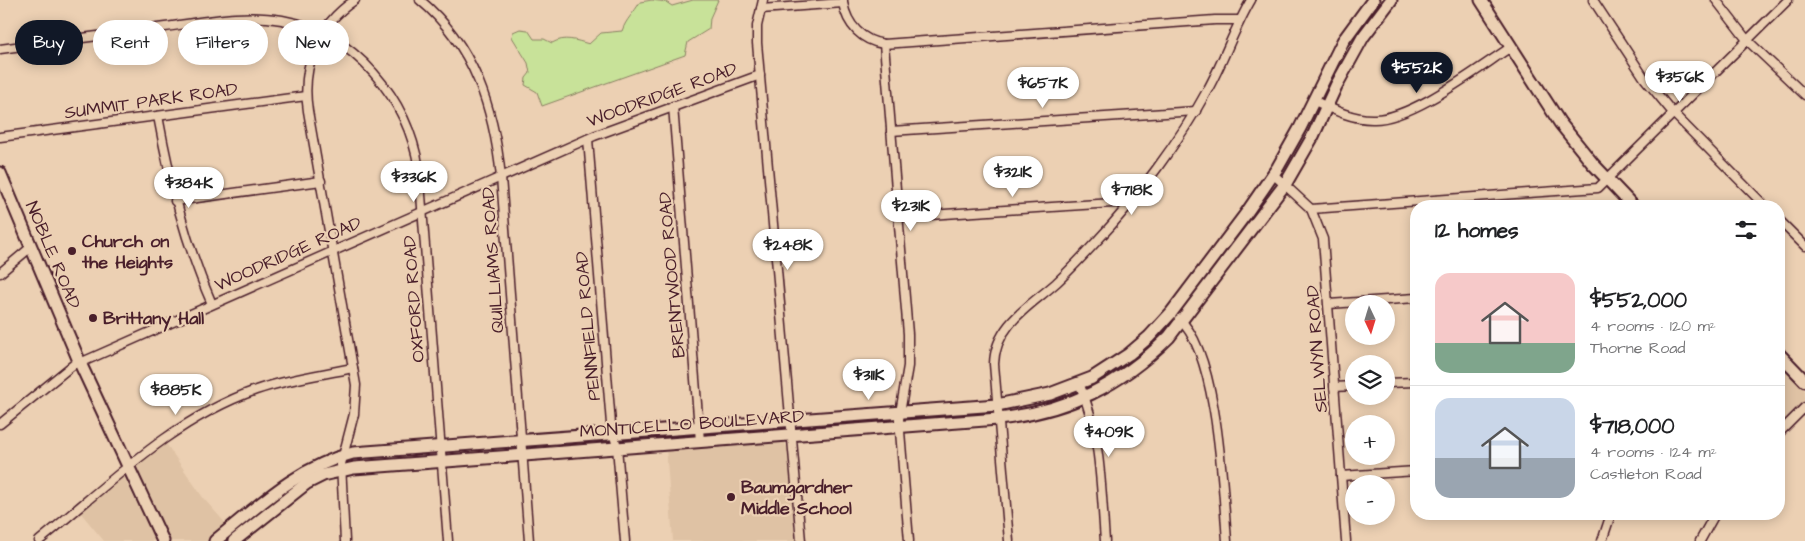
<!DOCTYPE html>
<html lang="en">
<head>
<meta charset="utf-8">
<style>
  :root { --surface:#fff; --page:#f6f6f6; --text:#202124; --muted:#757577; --line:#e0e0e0; --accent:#111827 }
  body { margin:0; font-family:"Architects Daughter",sans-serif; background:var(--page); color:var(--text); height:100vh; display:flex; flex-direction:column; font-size:19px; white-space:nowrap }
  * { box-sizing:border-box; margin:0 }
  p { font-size:16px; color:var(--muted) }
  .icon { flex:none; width:28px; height:28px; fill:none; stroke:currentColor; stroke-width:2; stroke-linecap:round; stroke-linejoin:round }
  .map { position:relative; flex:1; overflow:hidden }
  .sheet { position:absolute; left:1410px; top:200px; width:375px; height:320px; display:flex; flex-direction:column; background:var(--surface); border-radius:20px; box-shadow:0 2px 12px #0003 }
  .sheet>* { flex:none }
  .top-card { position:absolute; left:15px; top:20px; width:475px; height:45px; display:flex; gap:10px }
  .needle { width:32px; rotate:176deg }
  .buttons { position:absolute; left:1345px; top:295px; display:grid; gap:10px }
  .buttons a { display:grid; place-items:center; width:50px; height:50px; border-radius:50%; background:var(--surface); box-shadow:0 2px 12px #0003; font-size:25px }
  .price { position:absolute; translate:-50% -42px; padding:0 11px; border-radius:18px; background:#fff; color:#222; font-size:16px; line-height:32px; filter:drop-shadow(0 1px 2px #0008) }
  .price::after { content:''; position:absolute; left:50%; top:30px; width:15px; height:11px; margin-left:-8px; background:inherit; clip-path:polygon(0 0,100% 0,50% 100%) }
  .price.current { background:var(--accent); color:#fff }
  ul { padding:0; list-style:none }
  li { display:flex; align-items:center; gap:15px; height:125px; padding:0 25px }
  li+li { border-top:1px solid var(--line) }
  li span { display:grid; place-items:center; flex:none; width:140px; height:100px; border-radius:15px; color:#555 }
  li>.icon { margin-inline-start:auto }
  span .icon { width:60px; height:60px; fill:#fffc; stroke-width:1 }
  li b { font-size:21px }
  h2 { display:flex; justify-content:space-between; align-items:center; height:60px; padding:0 25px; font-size:21px }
  .pill { padding:0 18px; border-radius:22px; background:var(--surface); box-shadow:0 2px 12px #0003; font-size:18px; line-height:45px }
  .pill.current { background:var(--accent); color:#fff }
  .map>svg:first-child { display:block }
  .built { fill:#dfc2a4 }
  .green { fill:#c8e299; stroke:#898062 }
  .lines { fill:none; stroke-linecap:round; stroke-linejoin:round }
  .street-casing { stroke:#4a1f2b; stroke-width:11 }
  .secondary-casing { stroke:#4a1f2b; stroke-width:15 }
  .street { stroke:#ecd0b3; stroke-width:8 }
  .secondary { stroke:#ecd0b3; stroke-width:11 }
  .poi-dot { fill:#4a1f2b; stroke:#ecd0b3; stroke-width:2 }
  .labels { text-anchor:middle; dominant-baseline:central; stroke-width:4.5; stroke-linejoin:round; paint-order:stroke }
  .street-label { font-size:18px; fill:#4a1f2b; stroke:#ecd0b3 }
  .poi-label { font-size:18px; font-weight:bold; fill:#4a1f2b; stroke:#ecd0b3; text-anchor:start }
</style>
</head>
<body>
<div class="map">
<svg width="1805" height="541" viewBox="0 0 1805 541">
  <rect width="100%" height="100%" fill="#ecd0b3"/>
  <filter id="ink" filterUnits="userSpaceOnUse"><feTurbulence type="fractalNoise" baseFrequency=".02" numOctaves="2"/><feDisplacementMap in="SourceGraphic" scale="10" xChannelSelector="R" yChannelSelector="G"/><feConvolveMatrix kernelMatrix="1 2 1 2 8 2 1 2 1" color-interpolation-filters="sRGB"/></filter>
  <g filter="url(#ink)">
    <g class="built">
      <polygon points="1779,363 1805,391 1804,404 1779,429"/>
      <polygon points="779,440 785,443 788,449 796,541 673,541 666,447"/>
      <polygon points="165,442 204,499 228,526 219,541 104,541 80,512 123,475 145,520 158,514 136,465"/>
    </g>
    <path class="green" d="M652,0L666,2L672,6L693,0H718L710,18L709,29L688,42L685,55L542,106L537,92L525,85L526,78L530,73L528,63L512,37L513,32L520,29L528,30L534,39H544L552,43C565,36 575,40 589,44L601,33L622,31C626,19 634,13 640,2Z"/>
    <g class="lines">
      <g class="street-casing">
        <g id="street">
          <path d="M420,0C474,45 494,109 501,177L529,541"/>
          <polyline points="763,0 757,26 757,43 801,541"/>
          <polyline points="1593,0 1645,79 1673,113 1765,206"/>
          <polyline points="1716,0 1747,40 1805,95"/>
          <path d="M843,3C847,25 862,41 884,44L1215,20H1239"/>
          <polyline points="761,9 843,3 843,0"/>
          <polyline points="884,44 908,334 908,366 899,419 909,541"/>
          <path d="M0,49C55,42 110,34 165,27C204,22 243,13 282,20C355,33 408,99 419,169L448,541"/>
          <path d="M1313,100C1332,109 1351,119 1372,119C1410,121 1477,69 1511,47"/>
          <polyline points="673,106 700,441"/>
          <path d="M158,116C170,181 185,243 212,304"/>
          <polyline points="891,131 1196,111"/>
          <polyline points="0,137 306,96"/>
          <polyline points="588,139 611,424 617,447 625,541"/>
          <polyline points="1273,174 1311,209 1323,239 1346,541"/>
          <polyline points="175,201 321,181"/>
          <polyline points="1311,209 1598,188 1788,0"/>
          <polyline points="899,217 1128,202"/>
          <polyline points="1779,220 1805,246"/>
          <polyline points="0,273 31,247"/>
          <polyline points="1329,304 1416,298"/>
          <path d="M1179,319C1218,352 1223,491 1227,541"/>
          <polyline points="80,363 594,136 760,75"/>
          <path d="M1079,383C1101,433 1101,488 1105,541"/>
          <polyline points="1386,383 1416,382"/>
          <polyline points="1334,387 1354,386"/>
          <polyline points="0,424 79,360"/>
          <polyline points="1779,433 1805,407"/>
          <polyline points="1341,476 1416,471"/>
          <path d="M39,541C108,485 171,420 256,390C288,379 320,375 353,368"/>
          <path d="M345,541L341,464L354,414L356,385L308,111C301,67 317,25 355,0"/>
          <path d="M1009,541L994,364C995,325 1030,306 1056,283C1070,270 1083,256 1096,242C1135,201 1181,139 1208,89C1224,60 1234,29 1251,0"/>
          <polyline points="1602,541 1611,514"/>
          <polyline points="1700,541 1715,514"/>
        </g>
      </g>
      <g class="secondary-casing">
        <g id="secondary">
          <polyline points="1481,0 1560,123 1593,164 1633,206"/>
          <polyline points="0,173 80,363 163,541"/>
          <polyline points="1779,354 1805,381"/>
          <path d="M215,541C258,506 298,467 353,453L997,405L1050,394L1092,378L1129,354L1149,337L1171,313L1245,215L1278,167L1300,128L1343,41L1373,0"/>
          <path d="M234,541L307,483L323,475L354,468L998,419C1068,411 1120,386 1169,337L1286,183L1313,136L1336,86L1363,37L1391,0"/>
        </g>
      </g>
      <use href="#street" class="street"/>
      <use href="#secondary" class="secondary"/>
    </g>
  </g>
  <g class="poi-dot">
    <circle cx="72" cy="251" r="5"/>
    <circle cx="93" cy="318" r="5"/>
    <circle cx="731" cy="497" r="5"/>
  </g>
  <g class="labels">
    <g class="street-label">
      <text transform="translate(662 95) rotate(-20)">WOODRIDGE ROAD</text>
      <text transform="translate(151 101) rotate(-8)">SUMMIT PARK ROAD</text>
      <text transform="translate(288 254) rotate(-24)">WOODRIDGE ROAD</text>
      <text transform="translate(53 255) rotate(67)">NOBLE ROAD</text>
      <text transform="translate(493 260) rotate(-94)">QUILLIAMS ROAD</text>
      <text transform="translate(672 275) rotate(-95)">BRENTWOOD ROAD</text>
      <text transform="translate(414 299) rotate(-94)">OXFORD ROAD</text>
      <text transform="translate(588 326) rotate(-95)">PENNFIELD ROAD</text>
      <text transform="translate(1317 349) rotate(-94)">SELWYN ROAD</text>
      <text transform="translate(692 424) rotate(-4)">MONTICELLO BOULEVARD</text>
    </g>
    <g class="poi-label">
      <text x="82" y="241">Church on<tspan x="82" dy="21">the Heights</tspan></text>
      <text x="103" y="318">Brittany Hall</text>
      <text x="741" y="487">Baumgardner<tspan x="741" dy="21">Middle School</tspan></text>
    </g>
  </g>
</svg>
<div class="buttons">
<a><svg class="needle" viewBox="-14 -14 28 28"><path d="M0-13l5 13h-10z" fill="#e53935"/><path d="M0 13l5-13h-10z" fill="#757577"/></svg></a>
<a><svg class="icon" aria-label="layers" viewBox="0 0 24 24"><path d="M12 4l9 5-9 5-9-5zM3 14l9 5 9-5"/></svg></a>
<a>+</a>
<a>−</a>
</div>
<b class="price current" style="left:1417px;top:94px">$552K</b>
<b class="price" style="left:1680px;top:103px">$356K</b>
<b class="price" style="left:1043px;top:109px">$657K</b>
<b class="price" style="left:1013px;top:198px">$321K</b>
<b class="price" style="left:414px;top:203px">$336K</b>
<b class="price" style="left:189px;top:209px">$384K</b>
<b class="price" style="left:1132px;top:216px">$718K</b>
<b class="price" style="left:911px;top:232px">$231K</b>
<b class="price" style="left:788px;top:271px">$248K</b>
<b class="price" style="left:869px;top:401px">$311K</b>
<b class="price" style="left:176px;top:416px">$885K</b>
<b class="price" style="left:1109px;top:458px">$409K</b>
<div class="top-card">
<a class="pill current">Buy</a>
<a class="pill">Rent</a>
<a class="pill">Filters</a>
<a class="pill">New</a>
</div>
<section class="sheet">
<h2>12 homes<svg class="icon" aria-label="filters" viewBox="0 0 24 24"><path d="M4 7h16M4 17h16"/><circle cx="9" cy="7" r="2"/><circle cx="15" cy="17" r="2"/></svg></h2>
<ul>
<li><span style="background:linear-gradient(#f6c9c9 70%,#7fa58c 0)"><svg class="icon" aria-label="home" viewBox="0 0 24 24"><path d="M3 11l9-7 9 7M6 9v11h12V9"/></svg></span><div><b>$552,000</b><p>4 rooms · 120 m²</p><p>Thorne Road</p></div></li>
<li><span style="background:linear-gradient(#c9d6e8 60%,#9aa5b1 0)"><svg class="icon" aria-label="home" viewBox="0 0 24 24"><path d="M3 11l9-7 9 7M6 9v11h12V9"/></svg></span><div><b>$718,000</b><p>4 rooms · 124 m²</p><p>Castleton Road</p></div></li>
</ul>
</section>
</div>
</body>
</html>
